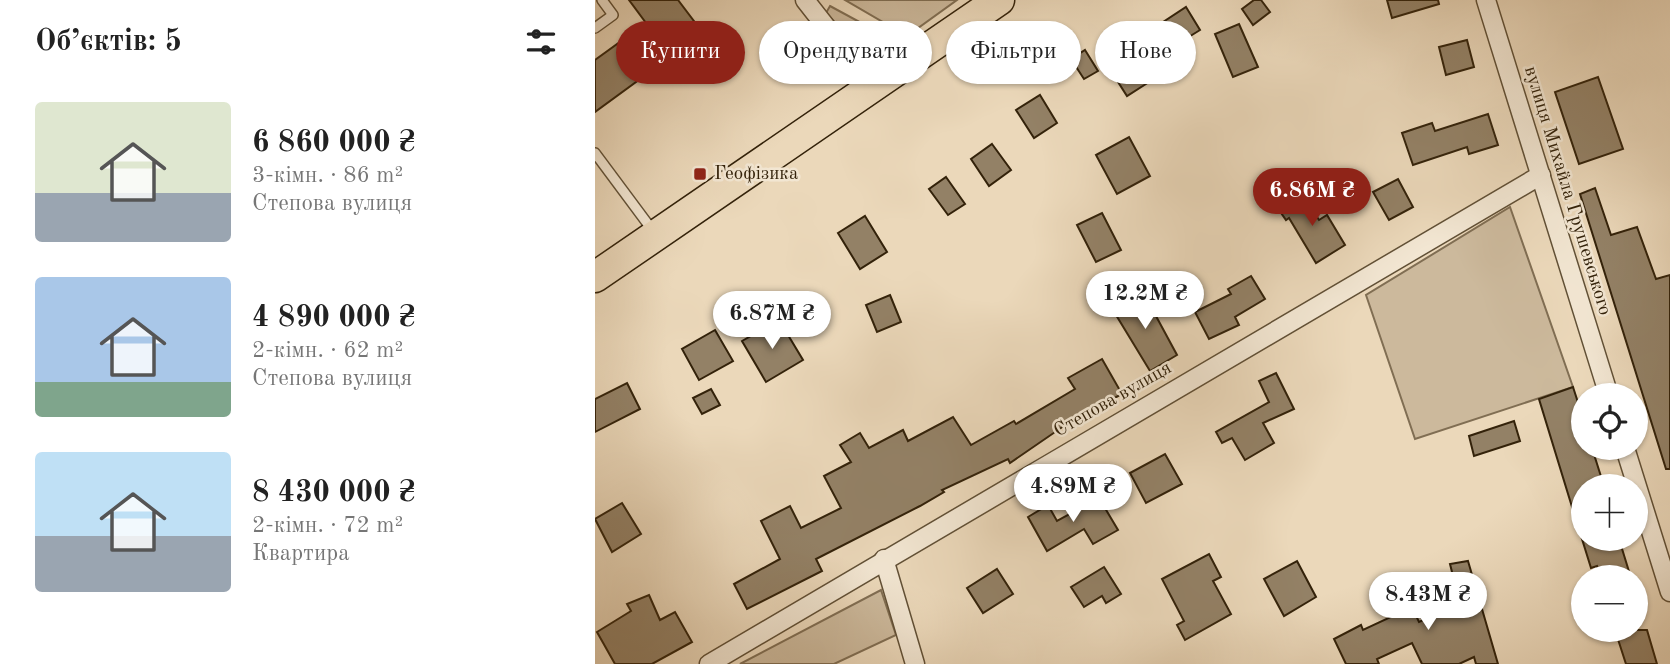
<!DOCTYPE html>
<html lang="uk">
<head>
<meta charset="utf-8">
<style>
  :root { --surface:#fff; --page:#f2f2f2; --text:#222; --muted:#767676; --accent:#8f2418 }
  body { margin:0; font-family:"Old Standard TT",serif; background:var(--page); color:var(--text); height:100vh; display:flex; flex-direction:column; font-size:26px; white-space:nowrap }
  * { box-sizing:border-box; margin:0 }
  p { font-size:23px; color:var(--muted) }
  .icon { flex:none; width:38px; height:38px; fill:none; stroke:currentColor; stroke-width:2; stroke-linecap:round; stroke-linejoin:round }
  .map { position:relative; flex:1; overflow:hidden }
  .details { display:flex; flex-direction:column; background:var(--surface); width:595px }
  .details>* { flex:none }
  .banner { position:absolute; left:21px; top:21px; width:665px; height:63px; display:flex; gap:14px }
  .controls { position:absolute; left:976px; top:383px; display:grid; gap:14px }
  .controls a { display:grid; place-items:center; width:77px; height:77px; border-radius:50%; background:var(--surface); box-shadow:0 2px 5px #0004; font-size:35px }
  .price { position:absolute; translate:-50% -60px; padding:0 16px; border-radius:24px; background:#fff; color:#222; font-size:23px; line-height:46px; filter:drop-shadow(0 2px 4px #0008) }
  .price::after { content:''; position:absolute; left:50%; top:42px; width:21px; height:16px; margin-left:-10px; background:inherit; clip-path:polygon(0 0,100% 0,50% 100%) }
  .price.on { background:var(--accent); color:#fff }
  ul { padding:0; list-style:none }
  li { display:flex; align-items:center; gap:21px; height:175px; padding:0 35px }
  li span { display:grid; place-items:center; flex:none; width:196px; height:140px; border-radius:7px; color:#555 }
  li>.icon { margin-inline-start:auto }
  span .icon { width:84px; height:84px; fill:#fffc; stroke-width:1 }
  li b { font-size:30px }
  h2 { display:flex; justify-content:space-between; align-items:center; height:84px; padding:0 35px; font-size:30px }
  .chip { padding:0 24px; border-radius:32px; background:var(--surface); box-shadow:0 2px 5px #0004; font-size:24px; line-height:63px }
  .chip.on { background:var(--accent); color:#fff }
  main { display:flex; flex:1; min-height:0 }
  .map>svg:first-child { display:block }
  .green { fill:#ccb99c; stroke:#806e53; stroke-width:2 }
  .building { fill:#938166; stroke:#33220a; stroke-width:2 }
  .lines { fill:none; stroke-linecap:round; stroke-linejoin:round }
  .service-casing { stroke:#615036; stroke-width:12 }
  .minor-casing { stroke:#615036; stroke-width:21 }
  .trunk-casing { stroke:#33220a; stroke-width:33 }
  .service { stroke:#f2e6d2; stroke-width:9 }
  .minor { stroke:#f2e6d2; stroke-width:18 }
  .trunk { stroke:#ebd8ba; stroke-width:30 }
  .poi-dot { fill:#8f2418; stroke:#f2e6d2; stroke-width:2.5 }
  .labels { text-anchor:middle; dominant-baseline:central; stroke-width:5; stroke-linejoin:round; paint-order:stroke }
  .poi-label { font-size:19px; fill:#33220a; stroke:#f2e6d2; text-anchor:start }
  .street-label { font-size:19px; fill:#33220a; stroke:#f2e6d2 }
</style>
</head>
<body>
<main>
<section class="details">
<h2>Об’єктів: 5<svg class="icon" aria-label="filters" viewBox="0 0 24 24"><path d="M4 7h16M4 17h16"/><circle cx="9" cy="7" r="2"/><circle cx="15" cy="17" r="2"/></svg></h2>
<ul>
<li><span style="background:linear-gradient(#dfe7d0 65%,#9aa5b1 0)"><svg class="icon" aria-label="home" viewBox="0 0 24 24"><path d="M3 11l9-7 9 7M6 9v11h12V9"/></svg></span><div><b>6 860 000 ₴</b><p>3-кімн. · 86 m²</p><p>Степова вулиця</p></div></li>
<li><span style="background:linear-gradient(#a9c7e8 75%,#7fa58c 0)"><svg class="icon" aria-label="home" viewBox="0 0 24 24"><path d="M3 11l9-7 9 7M6 9v11h12V9"/></svg></span><div><b>4 890 000 ₴</b><p>2-кімн. · 62 m²</p><p>Степова вулиця</p></div></li>
<li><span style="background:linear-gradient(#bfe0f5 60%,#9aa5b1 0)"><svg class="icon" aria-label="home" viewBox="0 0 24 24"><path d="M3 11l9-7 9 7M6 9v11h12V9"/></svg></span><div><b>8 430 000 ₴</b><p>2-кімн. · 72 m²</p><p>Квартира</p></div></li>
</ul>
</section>
<div class="map">
<svg width="1075" height="664" viewBox="0 0 1075 664">
  <rect width="100%" height="100%" fill="#ebd8ba"/>
  <filter id="stains"><feTurbulence type="fractalNoise" baseFrequency=".00286" numOctaves="4"/><feColorMatrix values="0 0 0 0 .2 0 0 0 0 .09 0 0 0 0 .02 0 0 0 .5 -.17"/></filter>
  <radialGradient id="worn" r=".72"><stop offset=".6" stop-color="#630" stop-opacity="0"/><stop offset="1" stop-color="#630" stop-opacity=".3"/></radialGradient>
  <g class="green">
    <polygon points="250,0 362,0 312,36"/>
    <path d="M235,6L298,40V44C258,55 257,40 231,13Z"/>
    <polygon points="915,207 978,387 820,439 771,295"/>
    <polygon points="286,590 301,635 239,664 145,664"/>
  </g>
  <g class="building">
    <polygon points="34,0 83,0 108,33 0,112 0,60 51,23"/>
    <polygon points="659,0 666,0 675,12 658,25 647,9"/>
    <polygon points="792,0 843,0 844,4 797,18"/>
    <polygon points="591,7 605,30 576,48 562,26"/>
    <polygon points="644,24 663,67 638,77 620,34"/>
    <polygon points="872,40 879,67 851,75 844,47"/>
    <polygon points="533,49 554,82 532,96 511,63"/>
    <polygon points="490,50 503,71 489,79 476,59"/>
    <polygon points="1003,77 1028,149 984,164 960,92"/>
    <polygon points="445,95 462,123 439,138 421,110"/>
    <polygon points="893,114 903,145 874,154 872,147 818,165 807,133 837,123 840,131"/>
    <polygon points="534,137 555,176 522,194 501,155"/>
    <polygon points="397,144 416,170 394,186 376,159"/>
    <polygon points="351,177 370,204 353,215 334,189"/>
    <polygon points="803,179 818,207 794,220 778,192"/>
    <polygon points="1000,188 1016,235 1042,227 1061,279 1075,275 1075,469 1071,469 985,194"/>
    <polygon points="706,192 724,220 732,215 750,245 721,263 694,218 691,220 682,207"/>
    <polygon points="507,213 526,250 501,262 482,225"/>
    <polygon points="270,216 292,252 265,269 243,233"/>
    <polygon points="656,276 670,299 640,317 644,325 614,339 600,312 636,294 633,289"/>
    <polygon points="548,292 582,355 555,371 518,310"/>
    <polygon points="295,295 306,322 282,332 271,305"/>
    <polygon points="184,320 208,360 171,382 147,341"/>
    <polygon points="120,330 138,361 104,380 87,349"/>
    <polygon points="507,359 527,394 479,419 415,463 413,459 347,490 349,492 325,506 221,559 227,571 152,609 139,584 185,559 166,521 195,506 206,528 246,508 229,476 256,462 245,445 265,433 274,448 308,430 313,441 358,417 376,445 419,421 421,424 480,389 473,378"/>
    <polygon points="681,373 699,409 668,423 679,443 650,460 637,438 627,443 621,432 674,402 664,381"/>
    <polygon points="32,383 45,409 0,432 0,399"/>
    <polygon points="978,387 989,421 989,448 997,448 1009,486 989,486 989,533 985,533 944,399"/>
    <polygon points="116,389 125,405 107,414 98,398"/>
    <polygon points="919,421 925,441 879,456 874,436"/>
    <polygon points="570,454 587,484 551,503 535,473"/>
    <polygon points="504,498 523,530 498,544 489,529 452,551 433,517 453,505 462,521"/>
    <polygon points="27,503 46,534 17,552 0,519"/>
    <polygon points="987,539 1024,539 1036,578 1005,578 1002,566 996,568"/>
    <polygon points="614,554 626,577 618,581 636,614 590,640 582,625 589,621 567,579"/>
    <polygon points="702,561 721,597 689,616 669,579"/>
    <polygon points="873,561 903,664 881,664 879,657 864,664 827,664 817,643 782,659 784,664 751,664 739,639 766,625 768,630 817,607 824,622 865,604 855,564"/>
    <polygon points="509,567 526,594 511,603 507,596 489,607 476,587"/>
    <polygon points="402,569 418,594 388,613 372,588"/>
    <polygon points="54,595 65,620 80,612 97,642 57,664 20,664 2,632 36,611 32,604"/>
    <polygon points="1020,630 1052,630 1062,664 1031,664"/>
  </g>
  <g class="lines">
    <g class="service-casing">
      <g id="service">
        <polyline points="0,28 18,15 7,0"/>
        <polyline points="0,153 58,231"/>
      </g>
    </g>
    <g class="minor-casing">
      <g id="minor">
        <polyline points="210,0 279,88"/>
        <polyline points="891,0 1014,396"/>
        <polyline points="1030,448 1075,592"/>
        <polyline points="289,559 320,664"/>
        <polyline points="114,664 946,175"/>
      </g>
    </g>
    <g class="trunk-casing">
      <polyline id="trunk" points="0,277 404,0"/>
    </g>
    <use href="#service" class="service"/>
    <use href="#minor" class="minor"/>
    <use href="#trunk" class="trunk"/>
  </g>
  <rect class="poi-dot" x="98" y="167" width="14" height="14" rx="3.5"/>
  <g class="labels">
    <g class="poi-label">
      <text x="119" y="174">Геофізика</text>
    </g>
    <g class="street-label">
      <text transform="translate(972 191) rotate(73)">вулиця Михайла Грушевського</text>
      <text transform="translate(518 400) rotate(-30)">Степова вулиця</text>
    </g>
  </g>
  <rect width="100%" height="100%" filter="url(#stains)"/>
  <rect width="100%" height="100%" fill="url(#worn)"/>
</svg>
<div class="controls">
<a><svg class="icon" aria-label="locate" viewBox="0 0 24 24"><circle cx="12" cy="12" r="6"/><path d="M12 2v4M12 18v4M2 12h4M18 12h4"/></svg></a>
<a>+</a>
<a>−</a>
</div>
<b class="price on" style="left:717px;top:228px">6.86M ₴</b>
<b class="price" style="left:550px;top:331px">12.2M ₴</b>
<b class="price" style="left:177px;top:351px">6.87M ₴</b>
<b class="price" style="left:478px;top:524px">4.89M ₴</b>
<b class="price" style="left:833px;top:632px">8.43M ₴</b>
<div class="banner">
<a class="chip on">Купити</a>
<a class="chip">Орендувати</a>
<a class="chip">Фільтри</a>
<a class="chip">Нове</a>
</div>
</div>
</main>
</body>
</html>
